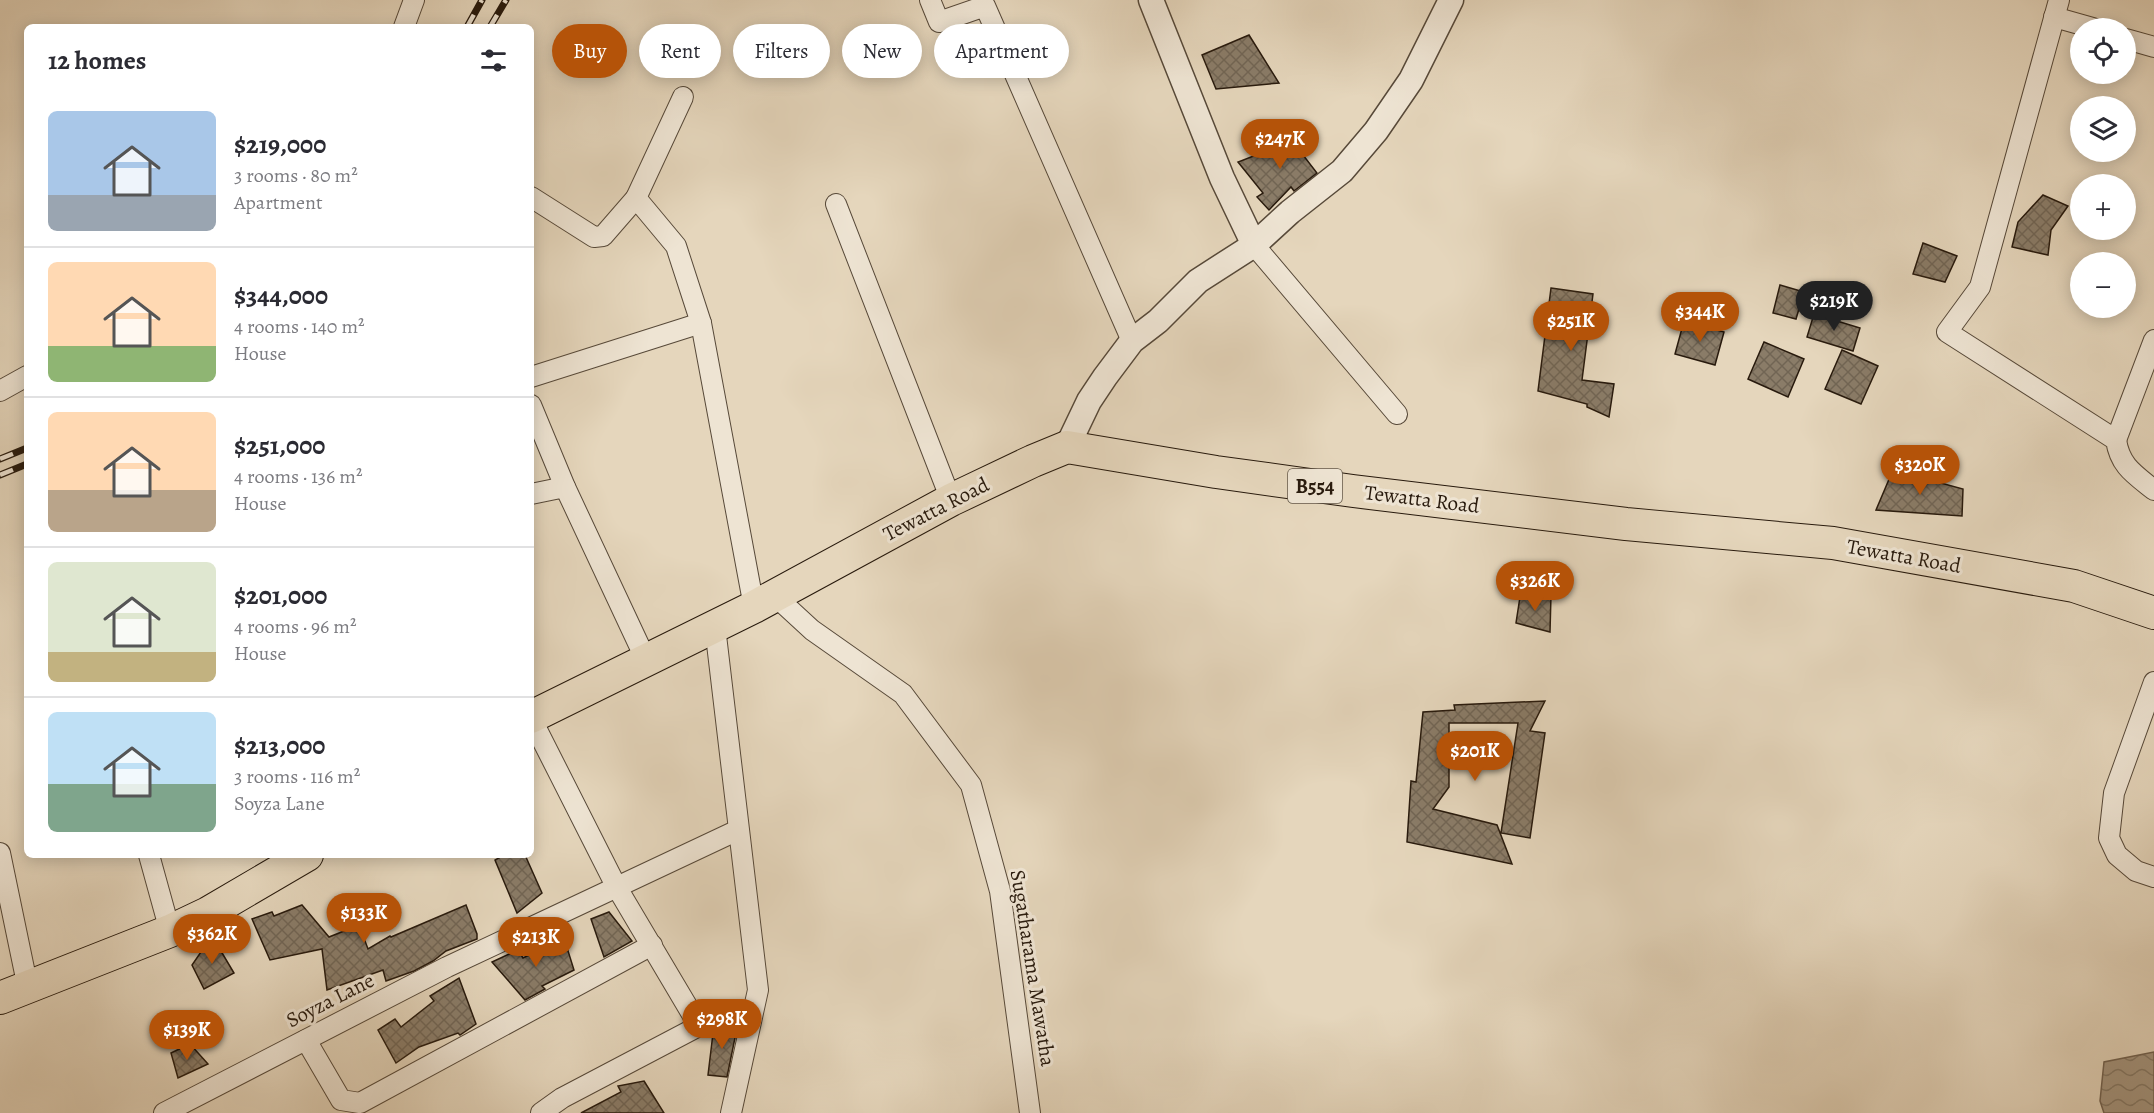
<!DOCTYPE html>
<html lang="en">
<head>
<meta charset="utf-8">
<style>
  :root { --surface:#fff; --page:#f7f7f7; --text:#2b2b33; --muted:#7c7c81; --line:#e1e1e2; --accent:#b45309 }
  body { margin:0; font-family:Alegreya,serif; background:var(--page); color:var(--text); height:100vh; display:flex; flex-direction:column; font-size:22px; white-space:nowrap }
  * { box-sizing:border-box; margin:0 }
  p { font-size:20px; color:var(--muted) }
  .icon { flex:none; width:33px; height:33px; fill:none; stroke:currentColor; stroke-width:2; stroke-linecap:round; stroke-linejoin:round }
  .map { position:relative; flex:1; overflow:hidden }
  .drawer { position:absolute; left:24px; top:24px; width:510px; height:834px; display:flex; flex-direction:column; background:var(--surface); border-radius:9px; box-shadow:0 3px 15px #0003 }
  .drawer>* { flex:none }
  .guide { position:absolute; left:552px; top:24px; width:570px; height:54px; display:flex; gap:12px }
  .buttons { position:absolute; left:2070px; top:18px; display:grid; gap:12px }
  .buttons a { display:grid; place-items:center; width:66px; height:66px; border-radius:50%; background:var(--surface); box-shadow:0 3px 15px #0003; font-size:30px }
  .price { position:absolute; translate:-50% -51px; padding:0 14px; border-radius:21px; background:var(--accent); color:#fff; font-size:20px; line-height:39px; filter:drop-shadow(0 2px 3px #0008) }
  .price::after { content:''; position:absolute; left:50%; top:36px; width:18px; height:14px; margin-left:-9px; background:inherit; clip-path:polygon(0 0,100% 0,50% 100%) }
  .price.active { background:#222; color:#fff }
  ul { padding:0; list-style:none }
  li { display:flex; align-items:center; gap:18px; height:150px; padding:0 24px }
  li+li { border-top:2px solid var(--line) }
  li span { display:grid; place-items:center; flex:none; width:168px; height:120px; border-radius:9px; color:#555 }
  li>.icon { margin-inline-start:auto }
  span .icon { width:72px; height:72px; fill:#fffc; stroke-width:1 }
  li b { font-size:26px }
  h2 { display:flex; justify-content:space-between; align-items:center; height:72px; padding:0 24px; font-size:26px }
  .chip { padding:0 21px; border-radius:27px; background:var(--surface); box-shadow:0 3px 15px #0003; font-size:21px; line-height:54px }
  .chip.active { background:var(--accent); color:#fff }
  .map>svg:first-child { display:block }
  .water { fill:url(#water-waves); stroke:#736452; stroke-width:1.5 }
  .building { fill:url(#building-cross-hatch); stroke:#281a0d; stroke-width:1.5 }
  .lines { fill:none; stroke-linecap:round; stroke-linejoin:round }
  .minor-casing { stroke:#574939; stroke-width:22 }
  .tertiary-casing { stroke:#574939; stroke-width:27 }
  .primary-casing { stroke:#281a0d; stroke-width:34 }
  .minor { stroke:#eee4d3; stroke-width:20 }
  .tertiary { stroke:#eee4d3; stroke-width:24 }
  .primary { stroke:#e5d6bc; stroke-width:32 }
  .rail-casing { stroke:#281a0d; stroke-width:7 }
  .rail { stroke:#eee4d3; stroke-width:4.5; stroke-dasharray:14; stroke-linecap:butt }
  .labels { text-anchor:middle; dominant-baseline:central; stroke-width:6; stroke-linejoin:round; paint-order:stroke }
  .shield { fill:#eee4d3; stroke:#635748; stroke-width:1.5 }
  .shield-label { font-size:20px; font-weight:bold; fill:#281a0d }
  .street-label { font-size:21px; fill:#281a0d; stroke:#eee4d3 }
</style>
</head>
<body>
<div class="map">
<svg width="2154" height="1113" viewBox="0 0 2154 1113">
  <defs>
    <pattern id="water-waves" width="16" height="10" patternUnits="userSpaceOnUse" patternTransform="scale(1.5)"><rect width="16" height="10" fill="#a59680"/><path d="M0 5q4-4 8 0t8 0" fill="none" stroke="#867a67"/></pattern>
    <pattern id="building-cross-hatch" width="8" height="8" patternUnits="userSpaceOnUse" patternTransform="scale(1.5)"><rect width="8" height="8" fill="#8a7c68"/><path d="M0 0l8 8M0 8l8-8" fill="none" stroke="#716554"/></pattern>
  </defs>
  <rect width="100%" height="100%" fill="#e5d6bc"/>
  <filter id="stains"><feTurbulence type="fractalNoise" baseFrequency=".00333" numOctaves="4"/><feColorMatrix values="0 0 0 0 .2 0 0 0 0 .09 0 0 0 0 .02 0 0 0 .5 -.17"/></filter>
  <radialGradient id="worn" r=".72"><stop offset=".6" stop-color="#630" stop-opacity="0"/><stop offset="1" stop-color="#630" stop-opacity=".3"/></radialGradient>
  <polygon class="water" points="2154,1052 2154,1113 2104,1113 2100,1101 2104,1062"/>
  <g class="building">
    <polygon points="1249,35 1279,83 1216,89 1202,55"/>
    <polygon points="1303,137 1311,151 1303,155 1317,173 1294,191 1291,187 1269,210 1257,197 1263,193 1238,162"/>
    <polygon points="2043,195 2068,206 2051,230 2048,255 2012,247 2018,222"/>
    <polygon points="1923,243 1957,256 1945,282 1913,274"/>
    <polygon points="1780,285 1804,292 1796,319 1773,313"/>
    <polygon points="1551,288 1593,294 1582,380 1614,384 1609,417 1587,407 1587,404 1538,391"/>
    <polygon points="1814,314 1860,328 1853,351 1807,337"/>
    <polygon points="1684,321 1724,332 1715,365 1675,354"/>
    <polygon points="1764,342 1804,359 1788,397 1748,379"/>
    <polygon points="1842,350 1878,366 1861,404 1825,389"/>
    <polygon points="1893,470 1963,489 1962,516 1876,510"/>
    <polygon points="1551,595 1550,632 1516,623 1520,597"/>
    <polygon points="1545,701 1530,731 1545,733 1530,838 1501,833 1518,723 1449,723 1449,787 1433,809 1497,825 1512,864 1407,842 1411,781 1416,782 1423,712 1455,710 1454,705"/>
    <polygon points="504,855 525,855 542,893 517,913 495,860"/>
    <polygon points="302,905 329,937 359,925 368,949 390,936 391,937 466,905 477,934 477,939 446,951 433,961 414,971 386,981 383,970 327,990 322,949 270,960 252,919 272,912 274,916"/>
    <polygon points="609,912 632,941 604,957 591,919"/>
    <polygon points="212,936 234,973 204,989 192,965"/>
    <polygon points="564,938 574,970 542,986 545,989 525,1000 492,962 518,950 523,958"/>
    <polygon points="459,978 476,1024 460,1035 458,1033 419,1047 396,1063 378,1030 395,1019 401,1027 434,1001 430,996"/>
    <polygon points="714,1025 737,1028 727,1077 708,1075"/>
    <polygon points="190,1044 208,1064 178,1078 171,1053"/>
    <polygon points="644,1081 664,1113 581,1113 621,1092 618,1086"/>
  </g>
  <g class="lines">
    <g class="minor-casing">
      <g id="minor">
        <polyline points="930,0 939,22 985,6 1132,341"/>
        <path d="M2059,0L1980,287L1947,332L2116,440C2120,466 2134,474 2154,490"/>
        <polyline points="2054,17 2093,28"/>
        <polyline points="404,27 414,0"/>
        <polyline points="2126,39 2154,47"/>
        <polyline points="531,197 594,237 603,236 636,198 676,246 701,323 754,607"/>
        <polyline points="636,198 683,97"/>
        <polyline points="836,204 951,500"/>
        <polyline points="1254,245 1397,414"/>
        <polyline points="531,377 701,323"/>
        <polyline points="0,391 27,376"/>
        <polyline points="531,405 565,487"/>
        <polyline points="2116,440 2154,340"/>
        <polyline points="531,494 565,487 646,660"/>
        <polyline points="774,595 812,630 903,694 971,785 1000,891 1030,1113"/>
        <polyline points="715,627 758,990 731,1113"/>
        <polyline points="2154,682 2114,793 2109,838 2117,855 2136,871 2154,877"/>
        <polyline points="531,718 616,886 699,1026 562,1098 541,1113"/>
        <polyline points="0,853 28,988"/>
        <polyline points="149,855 170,931"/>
        <polyline points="306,1040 341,1100 360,1103 652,945"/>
        <polyline points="164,1113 447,967 738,830"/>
      </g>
    </g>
    <g class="tertiary-casing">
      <g id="tertiary">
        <polyline points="1151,0 1222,178 1254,245"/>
        <polyline points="1067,447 1089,401 1105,377 1132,341 1158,321 1198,281 1254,245 1290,212 1342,171 1376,131 1411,80 1451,0"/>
      </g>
    </g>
    <g class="primary-casing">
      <g id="primary">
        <polyline points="531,717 754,607 951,500 1033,461 1067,447 1216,472 1353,491 1626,524 1833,543 2074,586 2154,613"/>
        <polyline points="0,998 170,931 208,913 307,855"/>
      </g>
    </g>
    <use href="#minor" class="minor"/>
    <use href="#tertiary" class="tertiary"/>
    <use href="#primary" class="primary"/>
    <g class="rail-casing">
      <g id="rail">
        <polyline points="467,27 482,0"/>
        <polyline points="490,27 506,0"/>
        <polyline points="0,459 27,448"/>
        <polyline points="0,475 27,464"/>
      </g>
    </g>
    <use href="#rail" class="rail"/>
  </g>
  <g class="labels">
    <rect class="shield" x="1288" y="469" width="54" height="34" rx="4.5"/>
    <g class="shield-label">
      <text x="1315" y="486">B554</text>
    </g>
    <g class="street-label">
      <text transform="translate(1422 499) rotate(7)">Tewatta Road</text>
      <text transform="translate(936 509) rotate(-27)">Tewatta Road</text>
      <text transform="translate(1904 556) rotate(10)">Tewatta Road</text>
      <text transform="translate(1033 968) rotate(81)">Sugatharama Mawatha</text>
      <text transform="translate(330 1000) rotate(-27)">Soyza Lane</text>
    </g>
  </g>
  <rect width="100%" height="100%" filter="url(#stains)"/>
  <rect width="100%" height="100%" fill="url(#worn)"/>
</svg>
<div class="buttons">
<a><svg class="icon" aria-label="locate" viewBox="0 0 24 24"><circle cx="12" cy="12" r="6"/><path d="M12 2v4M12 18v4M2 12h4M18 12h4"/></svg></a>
<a><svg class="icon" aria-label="layers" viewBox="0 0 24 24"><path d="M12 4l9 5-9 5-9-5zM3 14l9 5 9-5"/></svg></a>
<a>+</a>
<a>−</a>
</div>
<b class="price" style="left:1280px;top:170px">$247K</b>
<b class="price active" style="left:1834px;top:332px">$219K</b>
<b class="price" style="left:1700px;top:343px">$344K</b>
<b class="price" style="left:1571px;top:352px">$251K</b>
<b class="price" style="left:1920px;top:496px">$320K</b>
<b class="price" style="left:1535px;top:612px">$326K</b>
<b class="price" style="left:1475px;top:782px">$201K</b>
<b class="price" style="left:364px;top:944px">$133K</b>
<b class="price" style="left:212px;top:965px">$362K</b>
<b class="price" style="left:536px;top:968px">$213K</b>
<b class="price" style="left:722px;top:1050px">$298K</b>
<b class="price" style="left:187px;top:1061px">$139K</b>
<div class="guide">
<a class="chip active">Buy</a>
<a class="chip">Rent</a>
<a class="chip">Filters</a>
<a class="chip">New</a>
<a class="chip">Apartment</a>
</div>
<section class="drawer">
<h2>12 homes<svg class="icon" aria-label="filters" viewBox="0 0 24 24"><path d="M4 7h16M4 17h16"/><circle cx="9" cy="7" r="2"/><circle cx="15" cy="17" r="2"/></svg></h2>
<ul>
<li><span style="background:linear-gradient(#a9c7e8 70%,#9aa5b1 0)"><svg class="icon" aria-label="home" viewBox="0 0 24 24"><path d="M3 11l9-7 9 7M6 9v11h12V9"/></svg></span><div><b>$219,000</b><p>3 rooms · 80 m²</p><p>Apartment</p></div></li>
<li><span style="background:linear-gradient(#ffd9b3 70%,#8fb573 0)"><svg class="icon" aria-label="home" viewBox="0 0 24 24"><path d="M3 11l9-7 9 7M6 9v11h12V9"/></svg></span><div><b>$344,000</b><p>4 rooms · 140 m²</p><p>House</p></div></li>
<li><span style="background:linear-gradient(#ffd9b3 65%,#b9a48a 0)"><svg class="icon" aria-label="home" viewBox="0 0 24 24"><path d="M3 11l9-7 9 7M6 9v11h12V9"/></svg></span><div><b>$251,000</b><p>4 rooms · 136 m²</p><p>House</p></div></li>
<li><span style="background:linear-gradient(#dfe7d0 75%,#c2b280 0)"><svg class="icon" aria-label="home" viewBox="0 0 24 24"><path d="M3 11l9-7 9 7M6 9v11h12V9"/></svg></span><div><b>$201,000</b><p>4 rooms · 96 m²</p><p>House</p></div></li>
<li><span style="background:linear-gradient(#bfe0f5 60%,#7fa58c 0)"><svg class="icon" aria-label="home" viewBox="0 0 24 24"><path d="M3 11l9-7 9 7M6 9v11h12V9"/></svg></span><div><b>$213,000</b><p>3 rooms · 116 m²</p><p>Soyza Lane</p></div></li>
</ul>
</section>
</div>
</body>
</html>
